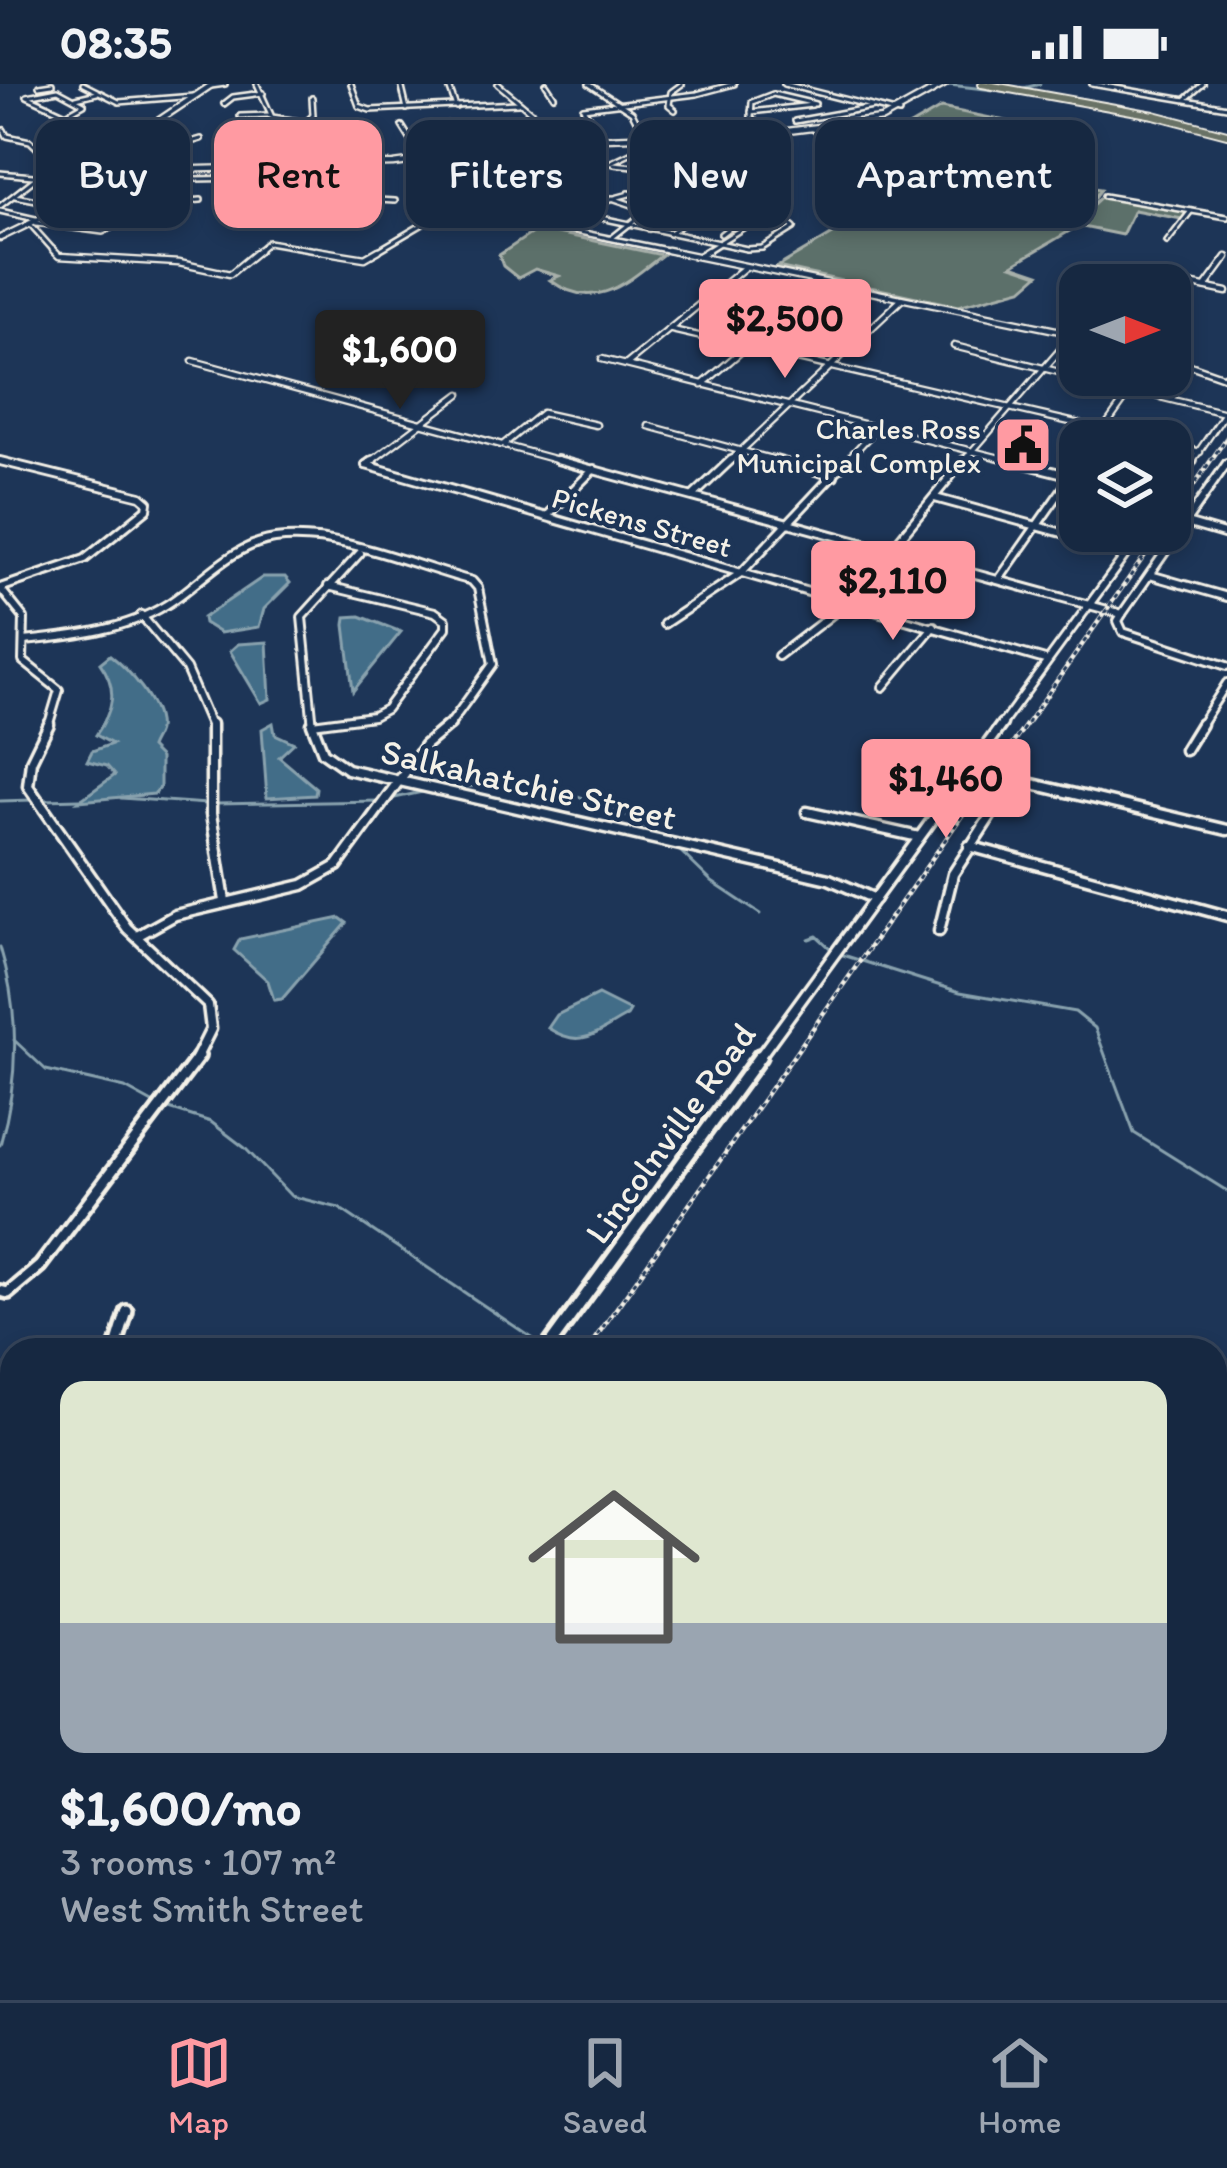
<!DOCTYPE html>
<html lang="en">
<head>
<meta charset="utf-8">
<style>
  :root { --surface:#162841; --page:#1f3048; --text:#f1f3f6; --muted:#9ea6b1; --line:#35445a; --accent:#ff9aa2 }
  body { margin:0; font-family:Itim,sans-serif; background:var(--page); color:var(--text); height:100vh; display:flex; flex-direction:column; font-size:45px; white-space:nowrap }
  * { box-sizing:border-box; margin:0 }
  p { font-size:39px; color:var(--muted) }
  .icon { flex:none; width:66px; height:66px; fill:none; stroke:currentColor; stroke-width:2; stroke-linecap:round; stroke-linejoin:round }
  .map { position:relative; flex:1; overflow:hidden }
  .sheet { position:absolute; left:0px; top:1254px; width:1227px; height:663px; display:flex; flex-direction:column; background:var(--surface); border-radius:36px 36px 0 0; box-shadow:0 6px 18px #0003,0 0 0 3px var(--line) }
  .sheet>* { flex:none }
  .top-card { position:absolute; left:36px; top:36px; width:1155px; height:108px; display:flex; gap:24px }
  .needle { width:78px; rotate:90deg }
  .controls { position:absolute; left:1059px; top:180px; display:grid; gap:24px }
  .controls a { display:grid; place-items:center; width:132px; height:132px; border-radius:24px; background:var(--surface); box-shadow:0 6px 18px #0003,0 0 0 3px var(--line); font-size:60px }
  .price { position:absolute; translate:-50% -102px; padding:0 27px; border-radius:12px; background:var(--accent); color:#111; font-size:39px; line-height:78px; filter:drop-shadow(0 3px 6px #0008) }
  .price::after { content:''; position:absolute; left:50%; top:72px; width:36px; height:27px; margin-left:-18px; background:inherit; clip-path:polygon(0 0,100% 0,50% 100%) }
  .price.current { background:#222; color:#fff }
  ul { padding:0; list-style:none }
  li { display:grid; align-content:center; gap:24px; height:636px; padding:0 60px }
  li+li { border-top:3px solid var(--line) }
  li span { display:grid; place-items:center; height:372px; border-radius:24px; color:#555 }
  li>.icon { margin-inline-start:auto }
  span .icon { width:216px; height:216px; fill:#fffc; stroke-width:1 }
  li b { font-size:51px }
  .chip { padding:0 42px; border-radius:24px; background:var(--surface); box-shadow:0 6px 18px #0003,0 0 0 3px var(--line); font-size:42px; line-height:108px }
  .chip.current { background:var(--accent); color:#111 }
  .status { display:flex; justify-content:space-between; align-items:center; height:84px; padding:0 60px; background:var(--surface); direction:ltr }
  .status svg { height:33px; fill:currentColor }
  .menu { display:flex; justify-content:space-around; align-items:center; height:168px; border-top:3px solid var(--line); background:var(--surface); font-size:33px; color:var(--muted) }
  .menu a { display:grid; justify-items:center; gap:6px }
  .menu .current { color:var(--accent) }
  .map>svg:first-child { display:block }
  .green { fill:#5b6f6b; stroke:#a8b0aa; stroke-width:3 }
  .water { fill:#426d88; stroke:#89a2ae; stroke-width:3 }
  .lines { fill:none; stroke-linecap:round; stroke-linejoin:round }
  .stream-far1 { stroke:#89a2ae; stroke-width:3 }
  .stream { stroke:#89a2ae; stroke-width:4.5 }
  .minor-far5-casing { stroke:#f4f1e8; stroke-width:8 }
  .minor-far4-casing { stroke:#f4f1e8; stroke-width:9 }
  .minor-far3-casing { stroke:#f4f1e8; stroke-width:12 }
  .minor-far2-casing { stroke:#f4f1e8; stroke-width:15 }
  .minor-far1-casing { stroke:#f4f1e8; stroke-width:18 }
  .minor-casing { stroke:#f4f1e8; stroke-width:20 }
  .tertiary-far4-casing { stroke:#f4f1e8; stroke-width:9 }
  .tertiary-far3-casing { stroke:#f4f1e8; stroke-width:12 }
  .tertiary-far2-casing { stroke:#f4f1e8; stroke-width:15 }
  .tertiary-far1-casing { stroke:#f4f1e8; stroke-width:20 }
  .tertiary-casing { stroke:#f4f1e8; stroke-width:22 }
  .secondary-casing { stroke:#f4f1e8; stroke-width:9 }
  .primary-casing { stroke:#f4f1e8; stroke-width:10 }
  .minor-far5 { stroke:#1d3557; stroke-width:3 }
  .minor-far4 { stroke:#1d3557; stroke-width:4.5 }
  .minor-far3 { stroke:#1d3557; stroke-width:6 }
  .minor-far2 { stroke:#1d3557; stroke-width:8 }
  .minor-far1 { stroke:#1d3557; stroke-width:9 }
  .minor { stroke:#1d3557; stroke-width:10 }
  .tertiary-far4 { stroke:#1d3557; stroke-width:4.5 }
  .tertiary-far3 { stroke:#1d3557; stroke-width:6 }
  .tertiary-far2 { stroke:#1d3557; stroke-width:8 }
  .tertiary-far1 { stroke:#1d3557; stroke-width:10 }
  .tertiary { stroke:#1d3557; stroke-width:14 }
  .secondary { stroke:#1d3557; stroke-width:4.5 }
  .primary { stroke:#697266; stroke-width:6 }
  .rail-far1-casing { stroke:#f4f1e8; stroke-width:4.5 }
  .rail-casing { stroke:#f4f1e8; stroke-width:9 }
  .rail-far1 { stroke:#1d3557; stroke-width:3; stroke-dasharray:4.5; stroke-linecap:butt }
  .rail { stroke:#1d3557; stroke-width:4.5; stroke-dasharray:14; stroke-linecap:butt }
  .labels { text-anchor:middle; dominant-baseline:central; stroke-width:9; stroke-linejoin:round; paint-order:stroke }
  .far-poi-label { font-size:30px; fill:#f4f1e8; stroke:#1d3557; text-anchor:end }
  .far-street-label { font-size:30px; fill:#f4f1e8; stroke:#1d3557 }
  .street-label { font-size:36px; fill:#f4f1e8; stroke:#1d3557 }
</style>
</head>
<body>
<div class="status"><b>08:35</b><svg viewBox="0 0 49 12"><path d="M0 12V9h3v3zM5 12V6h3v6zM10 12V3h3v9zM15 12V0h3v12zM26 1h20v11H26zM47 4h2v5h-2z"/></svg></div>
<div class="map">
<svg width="1227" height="1916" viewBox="0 0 1227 1916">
  <rect width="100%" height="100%" fill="#1d3557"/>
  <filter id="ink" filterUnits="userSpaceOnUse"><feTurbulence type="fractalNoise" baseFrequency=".00833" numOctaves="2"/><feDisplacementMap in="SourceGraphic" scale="24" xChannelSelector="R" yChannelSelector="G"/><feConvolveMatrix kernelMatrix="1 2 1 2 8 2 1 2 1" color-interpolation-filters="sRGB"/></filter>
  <g filter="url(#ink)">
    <g class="green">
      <polygon points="941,24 1016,39 978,68 893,52"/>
      <polygon points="1088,103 1101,105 1082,131 1103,111 1188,127 1182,135 1134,126 1122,151 1078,142 1012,181 1039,190 1022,205 958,222 777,183 838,147 867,146 888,134 1065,128"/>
      <path d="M538,145L662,171C625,200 594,229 550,196L559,192L535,185L518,194L503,182L499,171Z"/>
    </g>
    <g class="water">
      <polygon points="263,493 285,493 290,499 264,525 259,543 220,549 204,539 203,534"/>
      <polygon points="360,532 401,548 353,607 345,541 346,533"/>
      <polygon points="267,558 270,615 261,619 230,567 238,560"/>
      <path d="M110,571C127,584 162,621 158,646C157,652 152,658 150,664L160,674V703L154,710L79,717L115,691L107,682L87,677L92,667L112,660L96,651C113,626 119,605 100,579Z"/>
      <polygon points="273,639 275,650 294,659 279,673 316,704 315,711 267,714 262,645"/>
      <polygon points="340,834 347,839 282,915 274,916 268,897 234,866 240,855"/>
      <path d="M598,911L630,927L627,932C595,949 582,966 548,944L557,931Z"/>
    </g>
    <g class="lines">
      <g class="stream-far1">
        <polyline points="940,0 1003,7"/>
        <polyline points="1024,4 1040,0"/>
        <path d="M448,704C537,695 589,706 665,754"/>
        <polyline points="121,714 207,720"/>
        <polyline points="390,715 427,707"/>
        <polyline points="43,716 81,715"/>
        <polyline points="0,717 33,716"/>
        <polyline points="216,720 380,717"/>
        <polyline points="677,764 712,798 760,830"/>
        <polyline points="809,855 817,852 832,866"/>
        <path d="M0,863C20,927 19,996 0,1061"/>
        <polyline points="843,871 960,908 1075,928 1095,944 1134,1049 1227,1107"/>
        <polyline points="14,956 46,986 125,1004 156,1021"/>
        <polyline points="166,1024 211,1038 245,1064 291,1112 339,1124 541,1260"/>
      </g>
      <polyline class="stream" points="410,1916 412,1905"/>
      <g class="minor-far5-casing">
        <g id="minor-far5">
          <polyline points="83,0 119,18 194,12"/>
          <polyline points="257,0 272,33 352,45 369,70 370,81"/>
          <polyline points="351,0 359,22 370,26 518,19"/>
          <polyline points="401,0 407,25"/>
          <polyline points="448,0 456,23"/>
          <polyline points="546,0 554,12"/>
          <polyline points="589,0 632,28 644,51"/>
          <polyline points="784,0 899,29"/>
          <polyline points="1092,0 1227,23"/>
          <polyline points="39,2 52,0"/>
          <polyline points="211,2 225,0"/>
          <polygon points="58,6 84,20 66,30 27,12"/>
          <polyline points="76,14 97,9"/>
          <polyline points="1186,15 1203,0"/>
          <polyline points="224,20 233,13 263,9"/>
          <polyline points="675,26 669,21 671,8 682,0"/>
          <polyline points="751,28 812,21"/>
          <polyline points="240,32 269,31"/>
          <polyline points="308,36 313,31 312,14"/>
          <polyline points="795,37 873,23"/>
          <polyline points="756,38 751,33 752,18 773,10 815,20"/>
          <polyline points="447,40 472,70"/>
          <polyline points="497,40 517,63"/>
          <polyline points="402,42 424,77"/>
          <polyline points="595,42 583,24 697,10 734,0"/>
          <polyline points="812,45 914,95 994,113"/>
          <polyline points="4,46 7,52 30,57 57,83 120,89"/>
          <polyline points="135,53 184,60 201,55"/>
          <polyline points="299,55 299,62 305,65 364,62"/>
          <polyline points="905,64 965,75 1009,93"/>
          <polygon points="739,67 758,75 758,88 730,88 710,81"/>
          <polyline points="739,67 770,57 770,49"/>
          <polyline points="614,80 633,82"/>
          <polyline points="0,89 66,95 93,107"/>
          <polyline points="678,91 708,94"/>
          <polyline points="253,94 250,101 260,106"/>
          <polyline points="194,95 304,93 324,113 395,117"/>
          <polyline points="928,98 960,76"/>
          <polygon points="648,105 788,139 794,144 762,164 747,165 578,129 585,122"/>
          <polyline points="629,109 680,122"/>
          <polyline points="15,112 47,118"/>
          <polyline points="1104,112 1227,133"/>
          <polyline points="612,114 647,126 613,153"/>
          <polyline points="690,114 705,105 708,93 719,87"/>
          <polyline points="430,117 681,169"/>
          <polyline points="521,121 649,60 691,64 715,57 717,50"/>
          <polyline points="0,122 37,93"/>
          <polyline points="477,125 583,80 565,56 498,0"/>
          <polyline points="0,127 40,136"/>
          <polyline points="36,139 103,148 163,119 201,116"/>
          <polyline points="31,141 56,169"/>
          <polyline points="649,145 679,123"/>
          <polyline points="669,150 710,120"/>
          <polyline points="721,150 747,130"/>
          <polyline points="1167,158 1191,127"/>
          <polyline points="255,169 268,158 333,169"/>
          <polyline points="374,169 450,124"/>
          <polyline points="703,169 762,132"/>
        </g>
      </g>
      <g class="minor-far4-casing">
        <g id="minor-far4">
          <polyline points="53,166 59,172 179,179 230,190 259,166"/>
          <polyline points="315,166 365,174 379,166"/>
          <polyline points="667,166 1080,251"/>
          <polyline points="700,171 708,166"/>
          <polyline points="1205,203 1227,173"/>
          <polyline points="672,246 1153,357"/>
          <polyline points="954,262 1225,329"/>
          <polyline points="1170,274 1227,294"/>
          <polyline points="602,275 1020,379"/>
          <polyline points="193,277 568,379"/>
          <polyline points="627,280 745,183"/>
          <polyline points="702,301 745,264"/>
          <polyline points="649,342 786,379"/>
          <polyline points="1095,357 1142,291"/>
          <polyline points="504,360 542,329 596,341"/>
          <polyline points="1170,361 1200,368"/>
          <polyline points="0,377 8,379"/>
          <polyline points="369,379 460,310"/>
          <polyline points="728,379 902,215"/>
          <polyline points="844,379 876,345"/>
          <polyline points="962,379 1073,251"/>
        </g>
      </g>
      <g class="minor-far3-casing">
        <g id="minor-far3">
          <polyline points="557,376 1122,530"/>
          <polyline points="775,376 834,392"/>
          <polyline points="1008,376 1080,394"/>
          <polyline points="0,377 141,412 148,418 147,425 85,475 0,504 24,534 23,577 59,606 48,643"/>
          <polyline points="366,381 1045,576"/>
          <polyline points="366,381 373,376"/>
          <polyline points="693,412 731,376"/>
          <polyline points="935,414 1128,467"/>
          <polyline points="547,432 594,385"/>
          <polyline points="1186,439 1227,451"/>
          <polyline points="1150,491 1227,513"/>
          <polyline points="1000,494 1080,380"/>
          <polyline points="1122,530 1227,379"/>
          <polyline points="1122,530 1118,537 1123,548 1227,582"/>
          <polyline points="141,531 186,585 211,643"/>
          <polyline points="664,540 741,489 847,376"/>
          <path d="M24,557C72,552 124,547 166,521C202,499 230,461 275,455C339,447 411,481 472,497L478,504L493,580L448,643"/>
          <polyline points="778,572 847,519 964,376"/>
          <polyline points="883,603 934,542"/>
          <polyline points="312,640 373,632 386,625 446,544 446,536 435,528 328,502"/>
          <polyline points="313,643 302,533 360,469"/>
          <polyline points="1199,643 1227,599"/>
        </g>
      </g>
      <g class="minor-far2-casing">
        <g id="minor-far2">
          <polyline points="49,640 31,677 28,702 127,844 208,921 211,945 196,975"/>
          <polyline points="211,640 211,730 225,817"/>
          <polyline points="312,640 323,668 347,685 829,795 875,815"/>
          <polyline points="1185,666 1201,640"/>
          <polyline points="969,685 1227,746"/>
          <polyline points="807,728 919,753"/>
          <polyline points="969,762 1227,832"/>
          <polyline points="939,847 953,790 1013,697"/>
          <polyline points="137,852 175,831 303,801 337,782 425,661 450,640"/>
        </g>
      </g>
      <g class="minor-far1-casing">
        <g id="minor-far1">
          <polyline points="0,1207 8,1209 40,1182 199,972"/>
          <polyline points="115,1266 127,1227"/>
        </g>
      </g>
      <g class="minor-casing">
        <polyline id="minor" points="0,1502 12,1509"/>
      </g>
      <g class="tertiary-far4-casing">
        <g id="tertiary-far4">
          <polyline points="122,87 394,80 575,55 780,48 882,35 945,0"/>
          <polyline points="1121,201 1141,190 1227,208"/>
          <polyline points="1074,249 1080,244"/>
          <polyline points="1191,379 1227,326"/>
        </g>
      </g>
      <g class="tertiary-far3-casing">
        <g id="tertiary-far3">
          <polyline points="1170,410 1193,376"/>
          <polyline points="1000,643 1143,447"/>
        </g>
      </g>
      <g class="tertiary-far2-casing">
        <polyline id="tertiary-far2" points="758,975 1002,640"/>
      </g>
      <g class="tertiary-far1-casing">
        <polyline id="tertiary-far1" points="546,1266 760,972"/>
      </g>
      <g class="tertiary-casing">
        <polyline id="tertiary" points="75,1916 83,1905"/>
      </g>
      <g class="secondary-casing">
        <polyline id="secondary" points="0,154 101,105 123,86 137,51 213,0"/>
      </g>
      <g class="primary-casing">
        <polyline id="primary" points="982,0 1154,31 1227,50"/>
      </g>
      <use href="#minor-far5" class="minor-far5"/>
      <use href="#minor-far4" class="minor-far4"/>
      <use href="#minor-far3" class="minor-far3"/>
      <use href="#minor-far2" class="minor-far2"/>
      <use href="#minor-far1" class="minor-far1"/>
      <use href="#minor" class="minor"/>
      <use href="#tertiary-far4" class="tertiary-far4"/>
      <use href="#tertiary-far3" class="tertiary-far3"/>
      <use href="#tertiary-far2" class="tertiary-far2"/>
      <use href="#tertiary-far1" class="tertiary-far1"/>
      <use href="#tertiary" class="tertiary"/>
      <use href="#secondary" class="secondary"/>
      <use href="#primary" class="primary"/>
      <g class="rail-far1-casing">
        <g id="rail-far1">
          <polyline points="1170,436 1227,353"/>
          <polyline points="587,1266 1162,447"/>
        </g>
      </g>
      <g class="rail-casing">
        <polyline id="rail" points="133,1916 140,1905"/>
      </g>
      <use href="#rail-far1" class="rail-far1"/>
      <use href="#rail" class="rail"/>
    </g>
  </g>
  <defs>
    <g id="civic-square" transform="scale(3)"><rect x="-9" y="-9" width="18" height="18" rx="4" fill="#ff9aa2" stroke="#1d3557"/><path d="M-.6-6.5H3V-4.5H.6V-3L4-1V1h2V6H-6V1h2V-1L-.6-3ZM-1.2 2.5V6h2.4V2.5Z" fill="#111"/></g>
  </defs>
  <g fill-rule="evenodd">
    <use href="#civic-square" x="1023" y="361"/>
  </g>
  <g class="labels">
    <g class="far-poi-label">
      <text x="981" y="344">Charles Ross<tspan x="981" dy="34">Municipal Complex</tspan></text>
    </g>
    <g class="far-street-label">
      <text transform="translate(642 438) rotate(16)">Pickens Street</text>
    </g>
    <g class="street-label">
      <text transform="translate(529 700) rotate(13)">Salkahatchie Street</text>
      <text transform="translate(670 1049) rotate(-54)">Lincolnville Road</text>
    </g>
  </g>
</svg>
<div class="controls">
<a><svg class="needle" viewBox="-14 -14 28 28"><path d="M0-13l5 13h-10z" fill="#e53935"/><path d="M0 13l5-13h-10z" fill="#9ea6b1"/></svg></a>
<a><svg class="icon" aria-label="layers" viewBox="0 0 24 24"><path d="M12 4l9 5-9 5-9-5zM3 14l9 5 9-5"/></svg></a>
</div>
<b class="price" style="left:785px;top:297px">$2,500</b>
<b class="price current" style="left:400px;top:328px">$1,600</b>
<b class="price" style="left:893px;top:559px">$2,110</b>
<b class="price" style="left:946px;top:757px">$1,460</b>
<div class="top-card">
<a class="chip">Buy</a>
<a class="chip current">Rent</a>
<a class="chip">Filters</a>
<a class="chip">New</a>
<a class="chip">Apartment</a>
</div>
<section class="sheet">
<ul>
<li><span style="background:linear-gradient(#dfe7d0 65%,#9aa5b1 0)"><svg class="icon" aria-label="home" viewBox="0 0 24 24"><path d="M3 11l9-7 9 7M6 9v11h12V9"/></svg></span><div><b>$1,600/mo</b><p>3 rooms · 107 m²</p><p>West Smith Street</p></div></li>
</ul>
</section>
</div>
<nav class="menu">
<a class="current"><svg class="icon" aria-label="map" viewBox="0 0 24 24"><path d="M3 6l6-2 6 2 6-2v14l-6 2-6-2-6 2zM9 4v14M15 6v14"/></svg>Map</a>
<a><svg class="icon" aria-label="saved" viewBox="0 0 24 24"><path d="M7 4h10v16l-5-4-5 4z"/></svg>Saved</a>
<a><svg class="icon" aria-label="home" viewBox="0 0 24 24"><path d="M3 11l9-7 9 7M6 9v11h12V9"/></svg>Home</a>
</nav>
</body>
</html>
